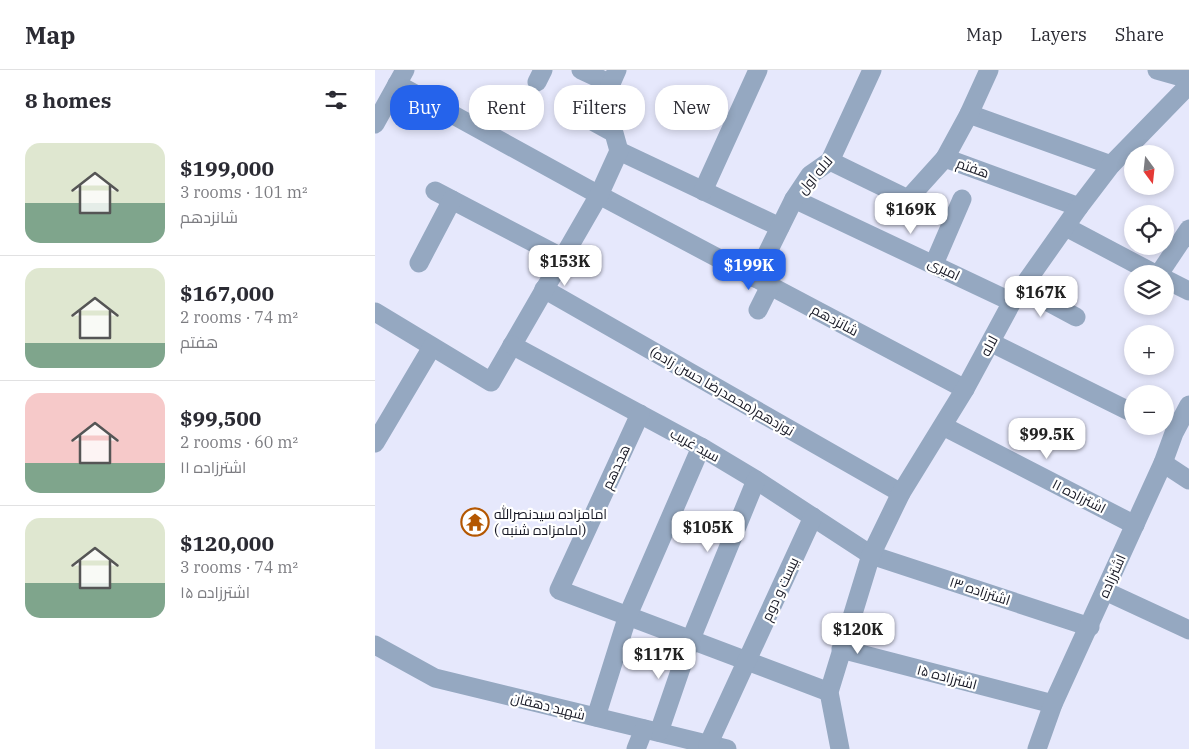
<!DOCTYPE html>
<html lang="en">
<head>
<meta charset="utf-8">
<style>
  :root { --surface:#fff; --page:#f2f2f3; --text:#2b2b33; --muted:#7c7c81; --line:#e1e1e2; --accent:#2563eb }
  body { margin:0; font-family:"IBM Plex Serif",Cairo,serif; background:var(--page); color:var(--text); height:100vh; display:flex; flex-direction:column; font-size:19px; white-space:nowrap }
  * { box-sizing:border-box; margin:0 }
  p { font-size:16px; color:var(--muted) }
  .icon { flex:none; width:28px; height:28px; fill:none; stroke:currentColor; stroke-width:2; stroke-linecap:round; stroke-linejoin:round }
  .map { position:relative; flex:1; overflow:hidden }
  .sheet { display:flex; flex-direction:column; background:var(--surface); width:375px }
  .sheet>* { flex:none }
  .hud { position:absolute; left:15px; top:15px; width:475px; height:45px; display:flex; gap:10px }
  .needle { width:32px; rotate:165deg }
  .tools { position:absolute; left:749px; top:75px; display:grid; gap:10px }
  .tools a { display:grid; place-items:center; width:50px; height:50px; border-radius:50%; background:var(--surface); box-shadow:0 2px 8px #0003; font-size:25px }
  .price { position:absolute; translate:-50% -42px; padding:0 11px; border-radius:10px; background:#fff; color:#222; font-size:16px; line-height:32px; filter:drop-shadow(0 1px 2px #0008) }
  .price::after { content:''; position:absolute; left:50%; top:30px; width:15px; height:11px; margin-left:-8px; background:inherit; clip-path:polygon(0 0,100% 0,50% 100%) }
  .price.selected { background:var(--accent); color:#fff }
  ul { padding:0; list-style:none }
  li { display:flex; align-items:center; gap:15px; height:125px; padding:0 25px }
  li+li { border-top:1px solid var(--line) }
  li span { display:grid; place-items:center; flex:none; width:140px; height:100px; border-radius:15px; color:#555 }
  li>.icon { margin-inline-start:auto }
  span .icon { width:60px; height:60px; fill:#fffc; stroke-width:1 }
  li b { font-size:21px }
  h2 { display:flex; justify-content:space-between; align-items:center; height:60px; padding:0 25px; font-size:21px }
  .tag { padding:0 18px; border-radius:20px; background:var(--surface); box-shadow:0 2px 8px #0003; font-size:18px; line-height:45px }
  .tag.selected { background:var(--accent); color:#fff }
  header { display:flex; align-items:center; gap:30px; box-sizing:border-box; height:70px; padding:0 25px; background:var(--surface); border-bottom:1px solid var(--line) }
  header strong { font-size:24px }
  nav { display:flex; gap:28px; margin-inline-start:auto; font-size:18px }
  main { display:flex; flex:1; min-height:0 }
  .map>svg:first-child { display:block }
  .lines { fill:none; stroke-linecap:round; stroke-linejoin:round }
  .minor { stroke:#95a8c1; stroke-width:19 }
  .labels { text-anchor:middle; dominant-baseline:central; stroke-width:4.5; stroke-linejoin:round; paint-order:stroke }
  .street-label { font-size:14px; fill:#171824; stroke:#fff }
  .poi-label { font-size:14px; fill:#171824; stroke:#fff; text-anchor:start }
</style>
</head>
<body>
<header>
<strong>Map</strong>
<nav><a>Map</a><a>Layers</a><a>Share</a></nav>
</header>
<main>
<section class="sheet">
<h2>8 homes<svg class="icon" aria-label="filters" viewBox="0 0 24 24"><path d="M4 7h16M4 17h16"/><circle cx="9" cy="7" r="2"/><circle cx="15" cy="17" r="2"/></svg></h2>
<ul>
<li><span style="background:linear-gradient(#dfe7d0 60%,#7fa58c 0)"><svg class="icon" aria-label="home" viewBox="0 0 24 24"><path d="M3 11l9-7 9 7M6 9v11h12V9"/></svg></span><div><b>$199,000</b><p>3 rooms · 101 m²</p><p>شانزدهم</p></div></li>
<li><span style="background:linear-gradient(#dfe7d0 75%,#7fa58c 0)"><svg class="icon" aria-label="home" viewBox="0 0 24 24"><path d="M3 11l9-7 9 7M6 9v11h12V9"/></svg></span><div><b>$167,000</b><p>2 rooms · 74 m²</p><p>هفتم</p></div></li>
<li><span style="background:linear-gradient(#f6c9c9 70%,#7fa58c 0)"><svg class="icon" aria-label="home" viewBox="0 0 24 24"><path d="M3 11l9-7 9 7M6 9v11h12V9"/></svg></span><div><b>$99,500</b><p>2 rooms · 60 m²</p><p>اشترزاده ۱۱</p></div></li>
<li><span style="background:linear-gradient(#dfe7d0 65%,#7fa58c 0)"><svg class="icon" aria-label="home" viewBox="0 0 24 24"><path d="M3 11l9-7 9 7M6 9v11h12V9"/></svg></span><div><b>$120,000</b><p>3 rooms · 74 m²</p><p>اشترزاده ۱۵</p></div></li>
</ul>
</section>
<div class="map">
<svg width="814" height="679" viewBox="0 0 814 679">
  <rect width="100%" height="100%" fill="#e6e8fc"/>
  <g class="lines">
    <g class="minor">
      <polyline points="206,0 236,14"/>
      <polyline points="782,0 814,9"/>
      <polyline points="162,12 168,0"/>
      <polyline points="22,14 224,125 590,319"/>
      <polyline points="594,44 736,95"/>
      <polyline points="0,54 30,0"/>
      <polyline points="244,81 405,157"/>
      <polyline points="570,88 594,44 614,0"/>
      <polyline points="455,91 533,129 570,88 704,137"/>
      <polyline points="60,121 188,188"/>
      <polyline points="328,121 383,0"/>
      <polyline points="419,129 637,232"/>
      <polyline points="691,157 780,204"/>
      <polyline points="44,193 77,130"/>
      <polyline points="559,194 587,129"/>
      <polyline points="784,204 814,159"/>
      <polyline points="380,208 419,129 435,105 455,91 497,0"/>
      <polyline points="790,209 814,221"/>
      <polyline points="647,218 701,247"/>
      <polyline points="169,219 526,423"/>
      <polyline points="383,240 395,216"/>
      <polyline points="0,242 116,312 224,125 244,81 239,63 219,52 242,0"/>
      <polyline points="617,273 758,343"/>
      <polyline points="137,275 326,377 381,410 496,485 715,557"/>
      <polyline points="265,344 184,520 454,622"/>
      <polyline points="568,356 760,455"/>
      <polyline points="0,373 57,277"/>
      <polyline points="788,393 814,410"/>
      <polyline points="730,521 814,560"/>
      <polyline points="0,575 60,608 352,679"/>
      <polyline points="466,579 678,634"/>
      <polyline points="221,647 253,545 326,377"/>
      <polyline points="284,662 316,569 381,410"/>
      <polyline points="333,675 438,447"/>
      <polyline points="261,679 269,659"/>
      <polyline points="465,679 454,622 496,485 526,423 590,319 637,232 704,137 736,95 814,15"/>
      <polyline points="662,679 678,634 788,393 799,363 814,335"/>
    </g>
  </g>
  <defs>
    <g id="temple-ring" transform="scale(1.4375)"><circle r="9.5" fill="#fff" stroke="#b45701" stroke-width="1.5"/><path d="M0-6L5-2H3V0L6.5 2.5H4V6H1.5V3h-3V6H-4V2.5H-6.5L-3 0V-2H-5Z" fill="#b45701"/></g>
  </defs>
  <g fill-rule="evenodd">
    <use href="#temple-ring" x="100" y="452"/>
  </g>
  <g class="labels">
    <g class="street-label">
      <text transform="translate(598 98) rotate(20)">هفتم</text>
      <text transform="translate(440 105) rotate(-49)">لاله اول</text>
      <text transform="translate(569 199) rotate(26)">امیری</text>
      <text transform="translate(460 250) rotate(28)">شانزدهم</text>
      <text transform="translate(614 276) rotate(-62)">لاله</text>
      <text transform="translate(347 321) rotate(30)">نوزدهم(محمدرضا حسن زاده)</text>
      <text transform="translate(320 375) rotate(29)">سید غریب</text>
      <text transform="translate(241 397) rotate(-65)">هجدهم</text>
      <text transform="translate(704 426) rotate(27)">اشترزاده ۱۱</text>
      <text transform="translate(737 506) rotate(-66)">اشترزاده</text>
      <text transform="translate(405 519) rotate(-65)">بیست و دوم</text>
      <text transform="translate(605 521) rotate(18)">اشترزاده ۱۳</text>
      <text transform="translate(572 607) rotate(15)">اشترزاده ۱۵</text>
      <text transform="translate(173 636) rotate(14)">شهید دهقان</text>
    </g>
    <g class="poi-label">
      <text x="119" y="444">امامزاده سیدنصرالله<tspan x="119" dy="16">( امامزاده شنبه)</tspan></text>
    </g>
  </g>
</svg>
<div class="tools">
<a><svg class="needle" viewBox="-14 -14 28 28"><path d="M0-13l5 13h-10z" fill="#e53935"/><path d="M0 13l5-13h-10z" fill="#7c7c81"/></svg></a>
<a><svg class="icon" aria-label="locate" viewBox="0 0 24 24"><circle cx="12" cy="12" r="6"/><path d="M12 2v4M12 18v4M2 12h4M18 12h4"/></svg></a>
<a><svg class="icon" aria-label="layers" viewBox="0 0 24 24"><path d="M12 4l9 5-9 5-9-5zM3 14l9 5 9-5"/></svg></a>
<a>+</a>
<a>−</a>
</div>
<b class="price" style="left:536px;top:165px">$169K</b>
<b class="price" style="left:190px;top:217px">$153K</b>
<b class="price selected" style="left:374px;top:221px">$199K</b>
<b class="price" style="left:666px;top:248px">$167K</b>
<b class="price" style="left:672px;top:390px">$99.5K</b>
<b class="price" style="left:333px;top:483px">$105K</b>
<b class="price" style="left:483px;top:585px">$120K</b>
<b class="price" style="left:284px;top:610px">$117K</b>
<div class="hud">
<a class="tag selected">Buy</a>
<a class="tag">Rent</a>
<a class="tag">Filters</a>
<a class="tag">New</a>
</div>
</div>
</main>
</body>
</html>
